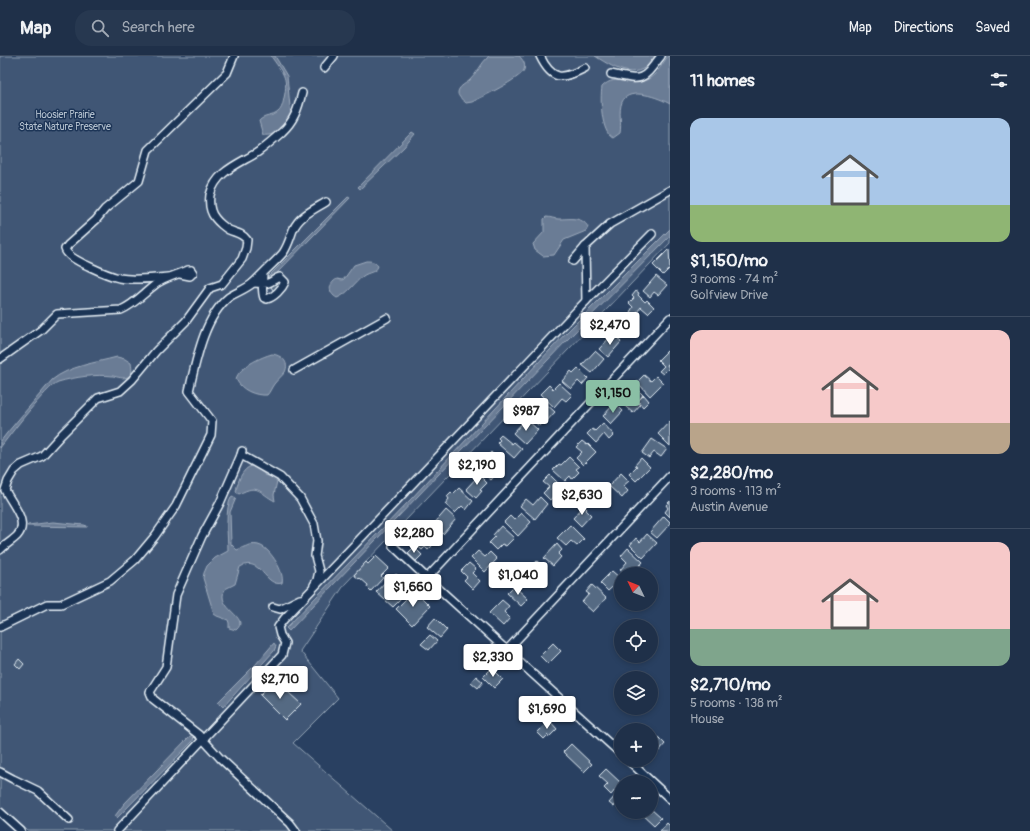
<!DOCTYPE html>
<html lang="en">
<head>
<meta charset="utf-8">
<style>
  :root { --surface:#1f3049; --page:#273850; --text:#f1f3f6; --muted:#a1a9b4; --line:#3c4b61; --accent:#8abfa5 }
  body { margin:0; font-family:Pangolin,sans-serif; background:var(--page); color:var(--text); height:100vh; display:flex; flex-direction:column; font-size:15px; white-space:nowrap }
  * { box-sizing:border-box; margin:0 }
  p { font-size:13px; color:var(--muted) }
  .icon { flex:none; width:22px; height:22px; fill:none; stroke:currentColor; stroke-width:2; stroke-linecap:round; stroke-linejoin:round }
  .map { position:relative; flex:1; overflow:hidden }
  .side { display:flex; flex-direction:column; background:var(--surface); width:360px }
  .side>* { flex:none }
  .needle { width:26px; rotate:313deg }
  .controls { position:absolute; left:614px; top:511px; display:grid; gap:8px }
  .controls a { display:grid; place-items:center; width:44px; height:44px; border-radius:50%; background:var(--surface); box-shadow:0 2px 6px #0003,0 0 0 1px var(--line); font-size:20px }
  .price { position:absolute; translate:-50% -34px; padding:0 9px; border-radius:4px; background:#fff; color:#222; font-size:13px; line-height:26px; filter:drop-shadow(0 1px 2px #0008) }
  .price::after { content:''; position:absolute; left:50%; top:24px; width:12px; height:9px; margin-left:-6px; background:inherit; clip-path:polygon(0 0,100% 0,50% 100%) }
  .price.current { background:var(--accent); color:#111 }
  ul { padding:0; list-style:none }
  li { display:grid; align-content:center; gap:8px; height:212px; padding:0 20px }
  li+li { border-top:1px solid var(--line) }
  li span { display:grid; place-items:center; height:124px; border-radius:12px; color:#555 }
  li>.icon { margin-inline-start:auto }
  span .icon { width:72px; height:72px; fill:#fffc; stroke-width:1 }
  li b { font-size:17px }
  h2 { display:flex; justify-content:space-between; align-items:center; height:48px; padding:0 20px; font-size:17px }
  header { display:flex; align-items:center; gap:24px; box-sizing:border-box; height:56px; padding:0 20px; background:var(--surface); border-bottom:1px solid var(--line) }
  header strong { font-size:19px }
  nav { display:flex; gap:22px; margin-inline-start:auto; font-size:14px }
  .search { width:280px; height:36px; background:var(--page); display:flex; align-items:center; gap:10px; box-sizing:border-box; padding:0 14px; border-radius:16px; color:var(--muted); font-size:15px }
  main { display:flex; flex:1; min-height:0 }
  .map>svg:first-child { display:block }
  .green { fill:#415774; stroke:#94a4b6 }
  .water { fill:#6b7c95; stroke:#9dabbd }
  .building { fill:#556a83; stroke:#e8f1f8 }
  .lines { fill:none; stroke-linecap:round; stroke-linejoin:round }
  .minor-casing { stroke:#e8f1f8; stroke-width:10 }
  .minor { stroke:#1d3557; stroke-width:7 }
  .labels { text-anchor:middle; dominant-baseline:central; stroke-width:3; stroke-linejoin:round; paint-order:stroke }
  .park-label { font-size:10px; fill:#b6c3d0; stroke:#1d3557 }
</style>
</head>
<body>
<header>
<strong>Map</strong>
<div class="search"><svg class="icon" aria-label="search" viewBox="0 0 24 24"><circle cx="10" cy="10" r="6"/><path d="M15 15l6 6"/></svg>Search here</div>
<nav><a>Map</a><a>Directions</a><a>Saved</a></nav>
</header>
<main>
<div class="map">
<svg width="670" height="775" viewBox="0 0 670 775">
  <rect width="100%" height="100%" fill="#294061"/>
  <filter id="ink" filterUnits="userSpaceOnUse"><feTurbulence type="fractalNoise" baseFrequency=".025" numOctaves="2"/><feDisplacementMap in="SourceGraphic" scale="8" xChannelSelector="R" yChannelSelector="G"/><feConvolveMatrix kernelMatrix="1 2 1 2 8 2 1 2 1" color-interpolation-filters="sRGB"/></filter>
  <g filter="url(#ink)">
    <polygon class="green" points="0,0 670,0 670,187 345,528 300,595 338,642 293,687 393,775 28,775 0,751"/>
    <g class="water">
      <path d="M271,0H275L287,20L291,61C282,69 277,81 263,79L259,65C264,59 273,61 278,56C282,53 283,47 284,42C289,20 282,17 271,0Z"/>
      <path d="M489,0H519C523,4 526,8 524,14C520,23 482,41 472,46L466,47C463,44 458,41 458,37C458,31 465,28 469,25C477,18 481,7 489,0Z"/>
      <path d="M595,0H656C638,27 617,14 595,0Z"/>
      <path d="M668,0H670V48C660,42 629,30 622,46C618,56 622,67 620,77L613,82C601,77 600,42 602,31C617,15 631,34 650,22C658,17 662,8 668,0Z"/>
      <polygon points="412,76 415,78 404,91 360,133 358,131"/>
      <polygon points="348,141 350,142 275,219 267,224 267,222"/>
      <path d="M546,161C551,161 554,163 559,163C569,163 582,160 588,171L586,175L564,184L554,199L543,200L535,194L533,188L544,176V163Z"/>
      <polygon points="670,173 670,180 568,283 289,575 286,572 411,443 565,278"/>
      <path d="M366,205C371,205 374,205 378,210C376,217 368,216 363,220C354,227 348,238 337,242C328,237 328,228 337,223L342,224L344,223L354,209Z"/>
      <path d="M272,298C281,299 290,306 285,316C282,320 277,324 274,328C271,332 270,336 267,339C255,340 241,334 236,323C239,311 261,301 272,298Z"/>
      <path d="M117,301L125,303L131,307C132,313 133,318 128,321C123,323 118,321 113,320C95,318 75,321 58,326C47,330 9,380 0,392V386L7,377L52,324C69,310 95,307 117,301Z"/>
      <path d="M252,410L256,411L265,419L276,422L277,425L274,439L275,445C259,437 259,427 239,438L236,436C237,427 242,412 252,410Z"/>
      <path d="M232,440L236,442L230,456L231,488L237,494C244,491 253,486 261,490C271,494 285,517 282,527C265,532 261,499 240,511L235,528L225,533C214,553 252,561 236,574L229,572V567L228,564L217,560L214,558L203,522L204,517L207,510L215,502L228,495C228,481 224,451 232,440Z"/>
      <polygon points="53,466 84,469 87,470 87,471 27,470 28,469"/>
      <polygon points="274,587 276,590 274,595 223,651 218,646 256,608"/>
      <polygon points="192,679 194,680 193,685 117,762 115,760 124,748 189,681"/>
    </g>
    <g class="building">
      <polygon points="669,193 670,212 663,219 653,209"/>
      <polygon points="656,220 667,229 658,239 654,236 650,241 643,235"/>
      <polygon points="279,222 283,227 274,235 270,230"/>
      <polygon points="636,235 639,237 638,239 645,246 647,244 654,251 648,257 641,251 634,260 630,256 633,251 629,247 634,242 632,240"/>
      <polygon points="627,258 637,267 623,282 614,275 619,269 616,267"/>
      <polygon points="613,278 621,286 608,301 599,293"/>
      <polygon points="595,295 604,303 592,317 582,309"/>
      <polygon points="667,295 670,297 670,306 667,309 669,312 663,318 659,315 664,310 658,304"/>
      <polygon points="578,312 588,322 582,329 578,325 571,333 562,325 571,315 573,317"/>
      <polygon points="644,319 651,325 656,320 663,327 650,340 637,326"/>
      <polygon points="559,327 572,339 566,345 562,342 554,351 540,338 549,329 553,333"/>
      <polygon points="637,333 643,339 637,346 640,349 633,357 619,345 629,335 632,339"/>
      <polygon points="644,339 649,345 643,351 638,345"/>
      <polygon points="536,345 541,349 544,346 555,356 544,368 542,366 539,370 529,361 536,354 532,350"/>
      <polygon points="615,347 623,355 611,368 603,360"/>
      <polygon points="526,363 538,374 525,388 513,377"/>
      <polygon points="670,365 670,390 658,378"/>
      <polygon points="603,367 614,379 609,384 604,378 596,387 587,378 592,373 595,375"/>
      <polygon points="501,379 512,388 514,386 522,393 514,402 497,387 500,384 498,382"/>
      <polygon points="652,383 667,393 661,401 654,396 649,402 642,397"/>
      <polygon points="582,385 587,389 588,388 596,396 583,409 576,402 582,396 576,391"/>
      <polygon points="491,396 499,404 493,411 498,416 491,424 477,412"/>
      <polygon points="569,401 579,411 576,413 579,416 572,423 570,420 565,425 553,414 559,408 561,409"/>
      <polygon points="641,402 650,411 636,425 629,418 637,410 635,409"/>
      <polygon points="621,417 629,425 623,430 628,435 622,442 609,430"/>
      <polygon points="479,419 487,427 480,434 482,435 476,442 466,433"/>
      <polygon points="550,419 562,431 550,444 543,437 549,431 543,426"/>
      <polygon points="459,432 473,445 466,454 462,450 455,457 445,448 449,443 447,440 451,436 453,438"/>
      <polygon points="540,441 547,448 535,463 520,450 526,443 533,449"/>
      <polygon points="670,445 670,461 665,456 668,452 666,449"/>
      <polygon points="584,450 587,453 586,454 591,459 581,470 573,462"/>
      <polygon points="446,454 456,463 443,478 433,469"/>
      <polygon points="521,457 531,466 518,480 504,466 510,460 514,464"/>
      <polygon points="664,460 670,466 670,468 657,482 650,476"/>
      <polygon points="423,467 435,478 427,486 432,490 428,494 425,491 422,494 409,483"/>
      <polygon points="570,469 584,483 577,490 571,485 566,490 557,482"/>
      <polygon points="501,470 514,482 506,490 502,488 496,494 489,487 495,481 493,479"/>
      <polygon points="647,478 657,487 643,502 630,489 636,482 640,486"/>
      <polygon points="557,488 562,494 558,498 561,501 553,510 544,502"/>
      <polygon points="414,491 422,499 415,506 407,498"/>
      <polygon points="628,492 643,506 632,518 625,518 620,514 627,506 621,500"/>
      <polygon points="478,495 485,501 490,496 497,503 485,516 471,502"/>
      <polygon points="376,500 389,512 381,520 383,522 371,535 367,531 368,529 360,522 359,523 354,519 366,506 368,508"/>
      <polygon points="537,505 546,513 540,519 542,520 538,525 527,516"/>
      <polygon points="469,507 476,513 472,517 480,525 473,533 464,524 467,521 461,515"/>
      <polygon points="612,515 621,523 608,535 600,527"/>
      <polygon points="396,518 409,530 402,538 404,540 393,551 376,536 387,524 389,526"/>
      <polygon points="592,529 606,542 593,556 582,546 589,538 586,536"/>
      <polygon points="514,530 528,543 521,550 507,537"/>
      <polygon points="416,536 430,550 412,569 396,553 407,542 409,543"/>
      <polygon points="502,544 509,550 504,556 510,562 503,570 489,557"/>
      <polygon points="435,562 447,574 440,582 427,571"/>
      <polygon points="430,579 437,585 429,594 421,588"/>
      <polygon points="553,587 561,595 548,608 540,600"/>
      <polygon points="19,603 24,608 20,613 15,608"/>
      <polygon points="492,612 503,623 494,632 483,621"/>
      <polygon points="476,620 483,626 478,632 471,626"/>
      <polygon points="275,624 301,648 285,664 260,639"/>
      <polygon points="537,650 543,657 534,665 528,659"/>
      <polygon points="549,664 557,673 549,681 548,679 544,683 537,676"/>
      <polygon points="655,678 665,688 659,695 651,687 651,682"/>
      <polygon points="571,688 592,708 584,716 563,696"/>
      <polygon points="606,713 621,727 611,739 604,732 608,728 599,720"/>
      <polygon points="616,739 620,743 614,751 609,747"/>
      <polygon points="651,753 661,762 654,769 641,757 642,756 651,756"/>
      <polygon points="667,767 670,770 670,775 660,775"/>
    </g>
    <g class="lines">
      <g class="minor-casing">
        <g id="minor">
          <path d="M540,0C552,25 562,24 585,12"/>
          <polyline points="324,12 334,0"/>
          <path d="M611,18C643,25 641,26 661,0"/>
          <polyline points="652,178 586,245 585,191 610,168 670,134"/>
          <polyline points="573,205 585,191"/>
          <path d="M263,217L253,227C258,227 263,228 268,227C272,226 275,222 280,221L285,226C282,233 274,241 267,243L264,242C261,234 263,225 263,217C270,210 277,204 283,197C288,190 290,182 293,174C299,160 313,154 326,146"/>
          <path d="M168,221C152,222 135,225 119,222C106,219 95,213 84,208C78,205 67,200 65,193L68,189L96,164L105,153L139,125L148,94L227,17L234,0"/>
          <path d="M0,303L41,274L57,258L121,254C135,248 144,237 156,228C166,221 177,219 188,214V216L191,214L193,217L190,220L180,218"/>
          <polyline points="294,314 387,262"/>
          <polyline points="242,395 241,399 280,421 300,442 314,468 317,485 315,500 319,515 317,524 314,529"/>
          <polyline points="241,399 220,447 202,480 176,539 166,611 150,636 153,643 199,679 220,702 290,767 296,775"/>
          <polyline points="393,490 427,522 621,698"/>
          <path d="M0,494C5,489 12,485 17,480C30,466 11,447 5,434L8,425L14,415L21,409L42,400L62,378L98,342L120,335L132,324L156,295L186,265L210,232L222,228L242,203L246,192L247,184C242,177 236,177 229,174C225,172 218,166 215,162C210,156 209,147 210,139C216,115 239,108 258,96C266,90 274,83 282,76C294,65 298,53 302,37"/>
          <polyline points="427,522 670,262"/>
          <polyline points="273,551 280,553 300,543"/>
          <path d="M0,571L47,548H61L110,525L135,504L155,480L176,450L211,379L212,365L189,335C196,305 204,261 229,241C237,236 246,233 253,227"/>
          <polyline points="507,594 670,420"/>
          <polyline points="628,704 670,743"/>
          <polyline points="0,716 13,723 38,735 69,764"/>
          <polyline points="0,756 21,775"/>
          <polyline points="117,775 282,599 285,587 280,579 278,571 284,563 586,245"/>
        </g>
      </g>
      <use href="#minor" class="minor"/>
    </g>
  </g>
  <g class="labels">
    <g class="park-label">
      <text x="65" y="59">Hoosier Prairie<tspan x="65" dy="12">State Nature Preserve</tspan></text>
    </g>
  </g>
</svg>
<div class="controls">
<a><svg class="needle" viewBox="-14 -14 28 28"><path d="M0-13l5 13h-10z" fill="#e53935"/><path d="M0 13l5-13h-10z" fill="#a1a9b4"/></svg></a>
<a><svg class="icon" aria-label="locate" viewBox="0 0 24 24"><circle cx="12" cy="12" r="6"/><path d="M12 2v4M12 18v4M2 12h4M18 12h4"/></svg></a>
<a><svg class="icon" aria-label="layers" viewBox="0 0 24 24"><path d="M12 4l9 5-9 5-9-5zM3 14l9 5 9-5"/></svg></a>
<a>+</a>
<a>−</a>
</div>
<b class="price" style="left:610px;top:290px">$2,470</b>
<b class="price current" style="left:613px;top:358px">$1,150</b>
<b class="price" style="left:526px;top:376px">$987</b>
<b class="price" style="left:477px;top:430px">$2,190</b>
<b class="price" style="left:582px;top:460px">$2,630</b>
<b class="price" style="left:414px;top:498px">$2,280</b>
<b class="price" style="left:518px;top:540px">$1,040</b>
<b class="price" style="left:413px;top:552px">$1,660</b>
<b class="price" style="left:493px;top:622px">$2,330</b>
<b class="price" style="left:280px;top:644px">$2,710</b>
<b class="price" style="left:547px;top:674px">$1,690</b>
</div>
<section class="side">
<h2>11 homes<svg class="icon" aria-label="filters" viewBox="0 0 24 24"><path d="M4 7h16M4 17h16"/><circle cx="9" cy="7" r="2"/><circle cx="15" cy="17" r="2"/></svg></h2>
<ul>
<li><span style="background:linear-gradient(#a9c7e8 70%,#8fb573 0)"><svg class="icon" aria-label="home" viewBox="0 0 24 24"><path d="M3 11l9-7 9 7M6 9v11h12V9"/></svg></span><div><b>$1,150/mo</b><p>3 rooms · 74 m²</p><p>Golfview Drive</p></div></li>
<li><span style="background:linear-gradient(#f6c9c9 75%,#b9a48a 0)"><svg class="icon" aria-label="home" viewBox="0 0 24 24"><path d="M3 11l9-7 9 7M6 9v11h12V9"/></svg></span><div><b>$2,280/mo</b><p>3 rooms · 113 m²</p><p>Austin Avenue</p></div></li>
<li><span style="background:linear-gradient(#f6c9c9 70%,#7fa58c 0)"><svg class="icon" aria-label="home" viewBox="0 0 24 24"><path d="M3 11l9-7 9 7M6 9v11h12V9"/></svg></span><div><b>$2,710/mo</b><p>5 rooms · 138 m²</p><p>House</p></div></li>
</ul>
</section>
</main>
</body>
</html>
